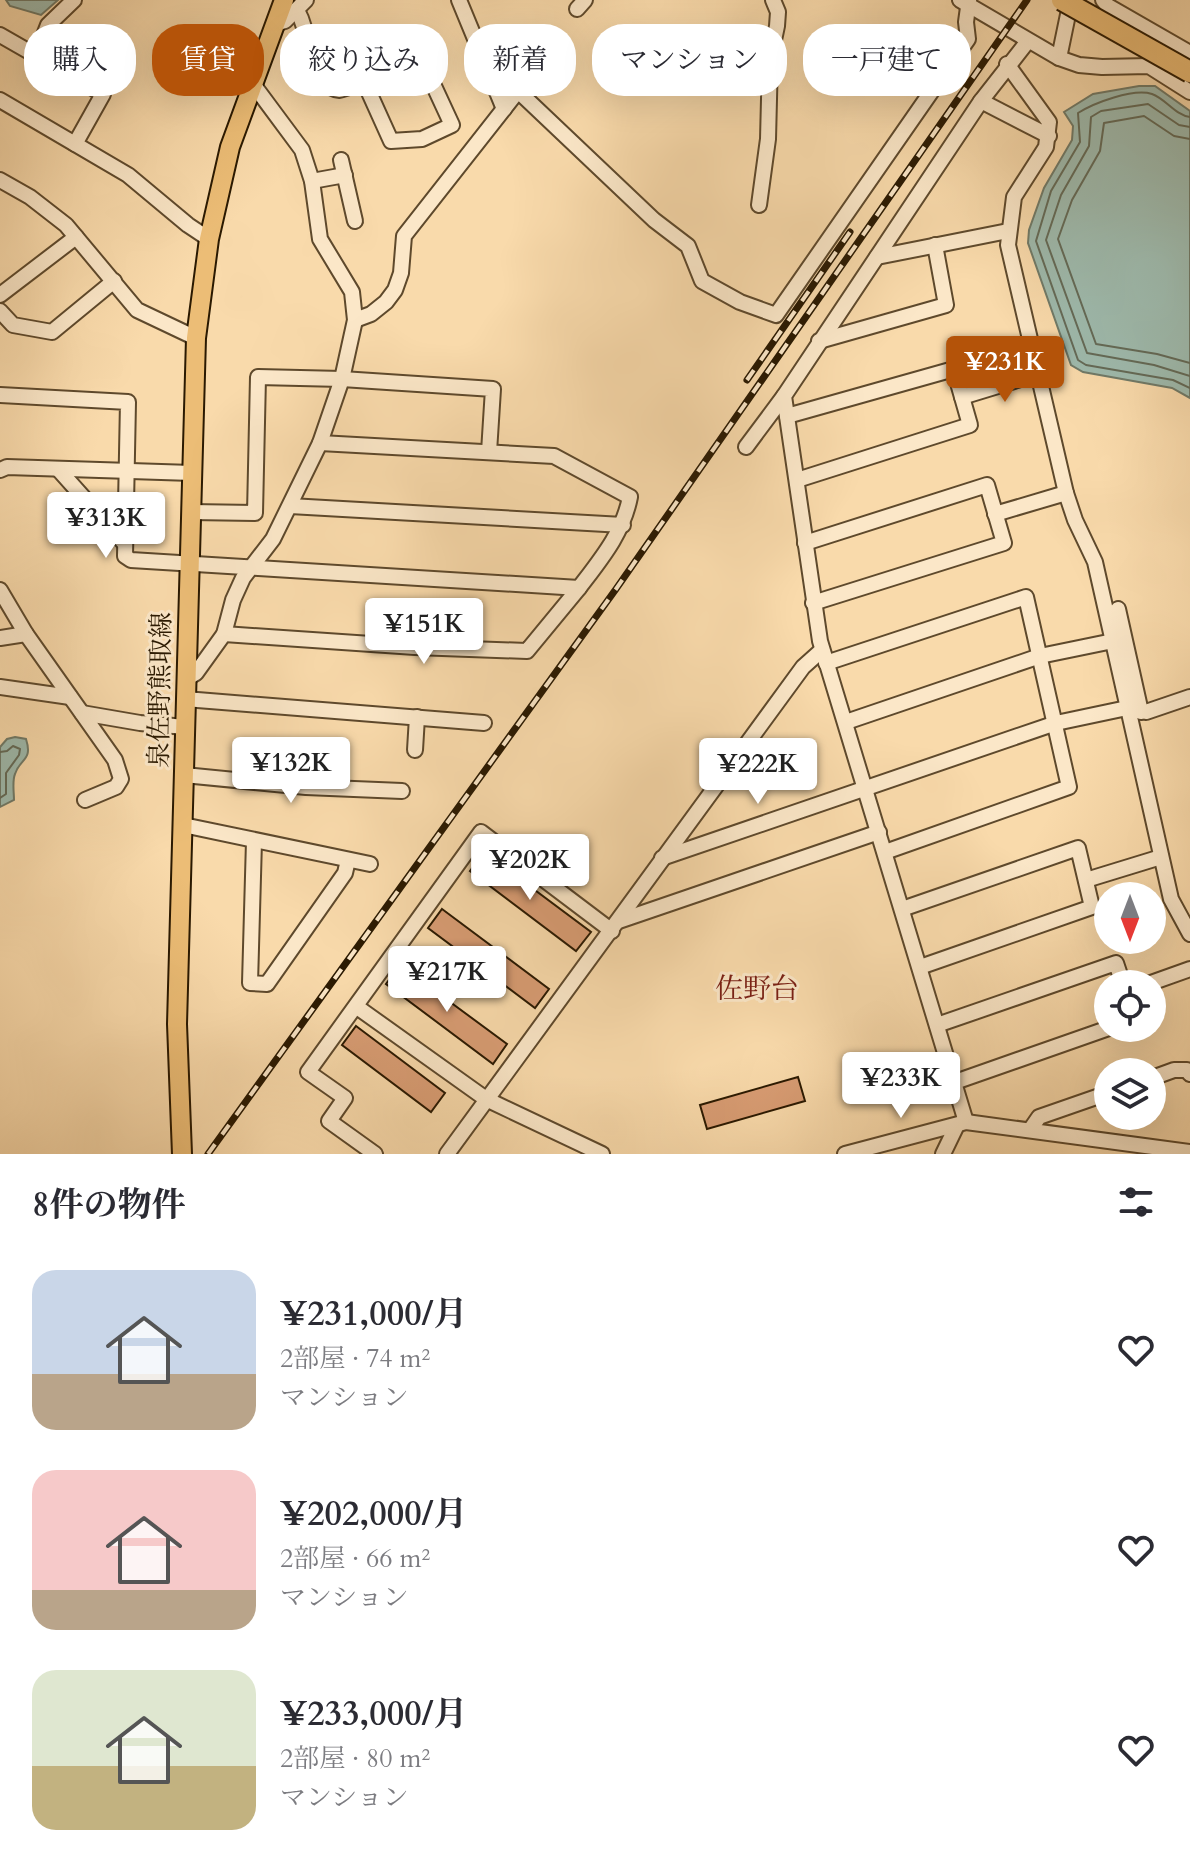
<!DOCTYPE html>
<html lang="ja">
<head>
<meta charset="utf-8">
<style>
  :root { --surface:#fff; --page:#f7f7f7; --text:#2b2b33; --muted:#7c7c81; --accent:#b45309 }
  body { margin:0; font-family:Cardo,"Noto Serif JP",serif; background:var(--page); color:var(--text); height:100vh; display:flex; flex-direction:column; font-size:30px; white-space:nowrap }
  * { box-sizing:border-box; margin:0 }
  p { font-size:26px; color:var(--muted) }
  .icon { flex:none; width:44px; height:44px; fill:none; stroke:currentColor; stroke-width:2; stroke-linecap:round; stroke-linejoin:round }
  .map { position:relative; height:1154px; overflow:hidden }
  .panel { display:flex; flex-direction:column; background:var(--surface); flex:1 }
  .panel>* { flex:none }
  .top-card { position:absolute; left:24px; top:24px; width:1142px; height:72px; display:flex; gap:16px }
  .needle { width:52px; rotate:180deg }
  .tools { position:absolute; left:1094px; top:882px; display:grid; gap:16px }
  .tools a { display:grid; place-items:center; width:72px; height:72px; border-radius:50%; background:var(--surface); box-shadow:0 8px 32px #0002; font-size:40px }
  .price { position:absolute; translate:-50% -68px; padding:0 18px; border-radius:8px; background:#fff; color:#222; font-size:26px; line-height:52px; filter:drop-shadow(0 2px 4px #0008) }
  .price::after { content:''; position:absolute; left:50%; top:48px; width:24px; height:18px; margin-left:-12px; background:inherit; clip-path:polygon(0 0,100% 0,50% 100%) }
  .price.active { background:var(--accent); color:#fff }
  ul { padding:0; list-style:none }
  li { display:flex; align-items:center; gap:24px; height:200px; padding:0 32px }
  li span { display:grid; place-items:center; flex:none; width:224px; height:160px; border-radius:24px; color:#555 }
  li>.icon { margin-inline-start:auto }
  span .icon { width:96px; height:96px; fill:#fffc; stroke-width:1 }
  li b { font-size:34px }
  h2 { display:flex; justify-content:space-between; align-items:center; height:96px; padding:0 32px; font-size:34px }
  .pill { padding:0 28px; border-radius:32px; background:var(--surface); box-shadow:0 8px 32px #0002; font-size:28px; line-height:72px }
  .pill.active { background:var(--accent); color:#fff }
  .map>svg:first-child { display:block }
  .water { fill:#9ebaad; stroke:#707a68; stroke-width:2 }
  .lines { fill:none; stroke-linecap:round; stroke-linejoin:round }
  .shore { stroke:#646a57; stroke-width:2 }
  .building { fill:#d99d74; stroke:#2a1901; stroke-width:2 }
  .minor-casing { stroke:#5e492c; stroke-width:18 }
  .major-casing { stroke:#2a1901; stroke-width:22 }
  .minor { stroke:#fbe7c8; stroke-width:14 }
  .major { stroke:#ecbd76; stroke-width:18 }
  .rail-casing { stroke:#2a1901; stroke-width:7 }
  .rail { stroke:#fbe7c8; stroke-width:4; stroke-dasharray:12; stroke-linecap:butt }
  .highway-bridge-casing { stroke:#2a1901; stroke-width:24; stroke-linecap:butt }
  .highway-bridge { stroke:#ecbd76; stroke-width:20 }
  .labels { text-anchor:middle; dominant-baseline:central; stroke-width:6; stroke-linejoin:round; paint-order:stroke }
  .street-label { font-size:26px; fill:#2a1901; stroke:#fbe7c8 }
  .neighbourhood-label { font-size:28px; fill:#7a1f14; stroke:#fbe7c8 }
</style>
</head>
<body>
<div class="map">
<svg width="1190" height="1154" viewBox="0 0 1190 1154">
  <rect width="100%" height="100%" fill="#f9daab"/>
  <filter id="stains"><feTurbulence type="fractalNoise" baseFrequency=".0025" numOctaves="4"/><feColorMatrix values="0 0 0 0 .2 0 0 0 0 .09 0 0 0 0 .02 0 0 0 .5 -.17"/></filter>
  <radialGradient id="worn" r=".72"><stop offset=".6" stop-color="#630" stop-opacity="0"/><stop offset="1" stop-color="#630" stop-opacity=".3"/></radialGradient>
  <g class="water">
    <polygon points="6,0 58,0 41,15 10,6"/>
    <polygon points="1139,86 1155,86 1190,111 1190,398 1172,388 1083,372 1071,365 1028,243 1029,230 1044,188 1072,140 1073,126 1064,112 1093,94"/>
    <path d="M15,737L26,739C33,761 20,758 15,774C12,781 14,792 14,800L0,807V747L7,739Z"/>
  </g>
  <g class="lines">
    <g class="shore">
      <path d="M1190,117C1175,115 1166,99 1152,94C1133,88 1094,103 1078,113L1080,142L1051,191L1036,241L1078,360L1086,365L1173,380L1190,388"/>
      <polyline points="1190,127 1179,125 1148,104 1101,111 1091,117 1089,146 1061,195 1046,240 1087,353 1154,365 1190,376"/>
      <polyline points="1190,139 1174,136 1144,116 1104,123 1100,151 1072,200 1058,239 1096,344 1157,354 1190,363"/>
      <polyline points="0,752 7,751 13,746 20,749 19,755 6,773 6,794 0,798"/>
    </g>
  </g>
  <g class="building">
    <polygon points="484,852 591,932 576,951 470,871"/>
    <polygon points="442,909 549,989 535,1008 428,928"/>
    <polygon points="400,965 507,1044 493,1064 386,984"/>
    <polygon points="356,1026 445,1093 431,1112 342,1045"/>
    <polygon points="798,1077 805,1101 707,1129 700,1105"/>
  </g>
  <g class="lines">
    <g class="minor-casing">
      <g id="minor">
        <polyline points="459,0 504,109"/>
        <polyline points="960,0 1059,58 1079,65 1102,67 1149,66 1190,92"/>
        <polyline points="1103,0 1108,6 1190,53"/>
        <polyline points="577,9 585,0"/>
        <path d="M297,10C307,28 307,46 312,65C314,73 330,90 339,90C351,89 400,62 414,56L421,58L452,125L422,139L391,141L363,79"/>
        <polyline points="275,24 285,21 306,0"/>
        <polyline points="0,35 103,94 75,144"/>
        <polyline points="36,56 48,25 74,0"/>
        <polyline points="1059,58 1071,0"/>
        <polyline points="1007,64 1049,122 1046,147 1014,197 1008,245 1066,493 1075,520 1095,562 1171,899 1190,934"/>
        <polyline points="0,100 128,175 188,225 209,239"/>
        <polyline points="981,101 1049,136"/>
        <polyline points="341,160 355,221"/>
        <polyline points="0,180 30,197 66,225 137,310 196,338"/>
        <polyline points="312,181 345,175"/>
        <polyline points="759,205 768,139 770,59 777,26 778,12 773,0"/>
        <polyline points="877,257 1008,231"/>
        <polyline points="0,295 76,237"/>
        <polyline points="0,311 13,325 52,332 114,281"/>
        <polyline points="355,320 371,314 386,302 395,290 401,273 404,236 518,91 654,220 688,246 702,281 740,302 776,315 968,39 966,22 969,0"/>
        <polyline points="819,341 946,305 935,245"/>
        <path d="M0,395L128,402L125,556L131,560L579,588C601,559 623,533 630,497L554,456L320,443"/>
        <polyline points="962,397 1037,374"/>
        <polyline points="787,416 954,369 970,425 797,480"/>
        <polyline points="746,447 784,396"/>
        <polyline points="0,470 7,467 192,473"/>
        <polyline points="59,470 125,544"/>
        <polyline points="290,506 623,525"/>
        <polyline points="191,512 255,513 258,377 342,379 493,389 489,452"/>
        <polyline points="995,514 1066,493"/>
        <polyline points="805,543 987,485 1004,543 813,603"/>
        <polyline points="0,590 26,634 115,760 121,779 116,787 85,800"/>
        <polyline points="1118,609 1141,712"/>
        <polyline points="224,634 415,647 527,651 579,588"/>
        <polyline points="0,638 26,634"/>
        <polyline points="826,663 1026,597 1069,787 885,852"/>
        <polyline points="186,679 196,673 224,634 233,600 243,578 273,539 320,443 342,379 355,320 352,292 320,239 312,181 302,150 253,84"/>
        <polyline points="0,687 70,697"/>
        <polyline points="185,699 484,723"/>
        <polyline points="82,713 140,723 185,727"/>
        <polyline points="846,722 1040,656 1113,641"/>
        <polyline points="415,750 417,717"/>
        <polyline points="184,775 306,787 402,791"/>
        <polyline points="183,825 370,864"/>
        <polyline points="254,841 250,983 267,984 345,873 348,860"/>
        <polyline points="662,858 1056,723 1127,708 1146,712 1190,697"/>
        <polyline points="1086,880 1161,857"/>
        <polyline points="902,909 1078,848 1092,907 920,967"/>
        <polyline points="619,921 879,832"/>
        <polyline points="1148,984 1190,969"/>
        <polyline points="357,1007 486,1099 602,1154"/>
        <polyline points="937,1025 1116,963 1123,984"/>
        <polyline points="1152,1078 1174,1070 1187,1070 1190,1074"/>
        <polyline points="955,1082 1109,1028"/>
        <polyline points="966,1122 820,641 784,396 981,101 1028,41"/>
        <polyline points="1030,1130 1039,1117 1108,1093"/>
        <polyline points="375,1154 329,1121 345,1098 308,1072 481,832 612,931"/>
        <polyline points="447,1154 803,667 822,650"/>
        <polyline points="845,1154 966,1122 1190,1152"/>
        <polyline points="943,1154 957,1125"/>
      </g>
    </g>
    <g class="major-casing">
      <polyline id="major" points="182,1154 177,1024 196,338 209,239 230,147 284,0"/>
    </g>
    <use href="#minor" class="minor"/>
    <use href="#major" class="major"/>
    <g class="rail-casing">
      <g id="rail">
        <polyline points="747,380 850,232"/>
        <polyline points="208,1154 616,589 1027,0"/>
      </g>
    </g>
    <use href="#rail" class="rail"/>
    <g class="highway-bridge-casing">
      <polyline id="highway-bridge" points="1062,0 1190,72"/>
    </g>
    <use href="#highway-bridge" class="highway-bridge"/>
  </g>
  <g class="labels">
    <g class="street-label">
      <text transform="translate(160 690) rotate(-89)">泉佐野熊取線</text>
    </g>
    <g class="neighbourhood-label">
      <text x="757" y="989">佐野台</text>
    </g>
  </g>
  <rect width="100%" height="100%" filter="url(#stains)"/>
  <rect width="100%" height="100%" fill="url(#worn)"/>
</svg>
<div class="tools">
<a><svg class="needle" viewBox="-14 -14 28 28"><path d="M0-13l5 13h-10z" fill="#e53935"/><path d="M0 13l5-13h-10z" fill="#7c7c81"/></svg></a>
<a><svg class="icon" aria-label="locate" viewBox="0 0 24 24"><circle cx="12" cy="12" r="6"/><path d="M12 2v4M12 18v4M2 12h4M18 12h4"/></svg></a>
<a><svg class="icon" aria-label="layers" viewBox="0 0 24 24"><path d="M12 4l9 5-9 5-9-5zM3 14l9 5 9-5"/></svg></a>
</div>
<b class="price active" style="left:1005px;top:404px">¥231K</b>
<b class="price" style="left:106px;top:560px">¥313K</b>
<b class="price" style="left:424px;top:666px">¥151K</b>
<b class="price" style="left:291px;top:805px">¥132K</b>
<b class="price" style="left:758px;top:806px">¥222K</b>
<b class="price" style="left:530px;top:902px">¥202K</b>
<b class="price" style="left:447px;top:1014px">¥217K</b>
<b class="price" style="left:901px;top:1120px">¥233K</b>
<div class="top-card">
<a class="pill">購入</a>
<a class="pill active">賃貸</a>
<a class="pill">絞り込み</a>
<a class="pill">新着</a>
<a class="pill">マンション</a>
<a class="pill">一戸建て</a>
</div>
</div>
<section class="panel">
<h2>8件の物件<svg class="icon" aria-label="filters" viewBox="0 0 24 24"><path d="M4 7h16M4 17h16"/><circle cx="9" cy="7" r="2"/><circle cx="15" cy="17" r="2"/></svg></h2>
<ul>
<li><span style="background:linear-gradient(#c9d6e8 65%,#b9a48a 0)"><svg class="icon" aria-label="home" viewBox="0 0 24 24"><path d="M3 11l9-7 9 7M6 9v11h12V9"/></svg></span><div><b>¥231,000/月</b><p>2部屋 · 74 m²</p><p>マンション</p></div><svg class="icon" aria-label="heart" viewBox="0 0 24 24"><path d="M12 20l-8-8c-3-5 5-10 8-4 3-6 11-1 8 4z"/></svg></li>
<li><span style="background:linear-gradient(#f6c9c9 75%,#b9a48a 0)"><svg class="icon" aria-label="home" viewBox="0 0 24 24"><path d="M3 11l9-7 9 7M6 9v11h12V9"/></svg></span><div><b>¥202,000/月</b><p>2部屋 · 66 m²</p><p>マンション</p></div><svg class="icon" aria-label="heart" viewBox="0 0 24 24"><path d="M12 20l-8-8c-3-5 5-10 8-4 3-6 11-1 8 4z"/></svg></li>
<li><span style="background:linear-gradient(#dfe7d0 60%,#c2b280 0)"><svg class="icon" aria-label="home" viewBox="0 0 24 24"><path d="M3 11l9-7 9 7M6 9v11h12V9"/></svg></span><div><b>¥233,000/月</b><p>2部屋 · 80 m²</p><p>マンション</p></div><svg class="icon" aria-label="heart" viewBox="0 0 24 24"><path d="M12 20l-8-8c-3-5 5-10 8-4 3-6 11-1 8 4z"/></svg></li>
</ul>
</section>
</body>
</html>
